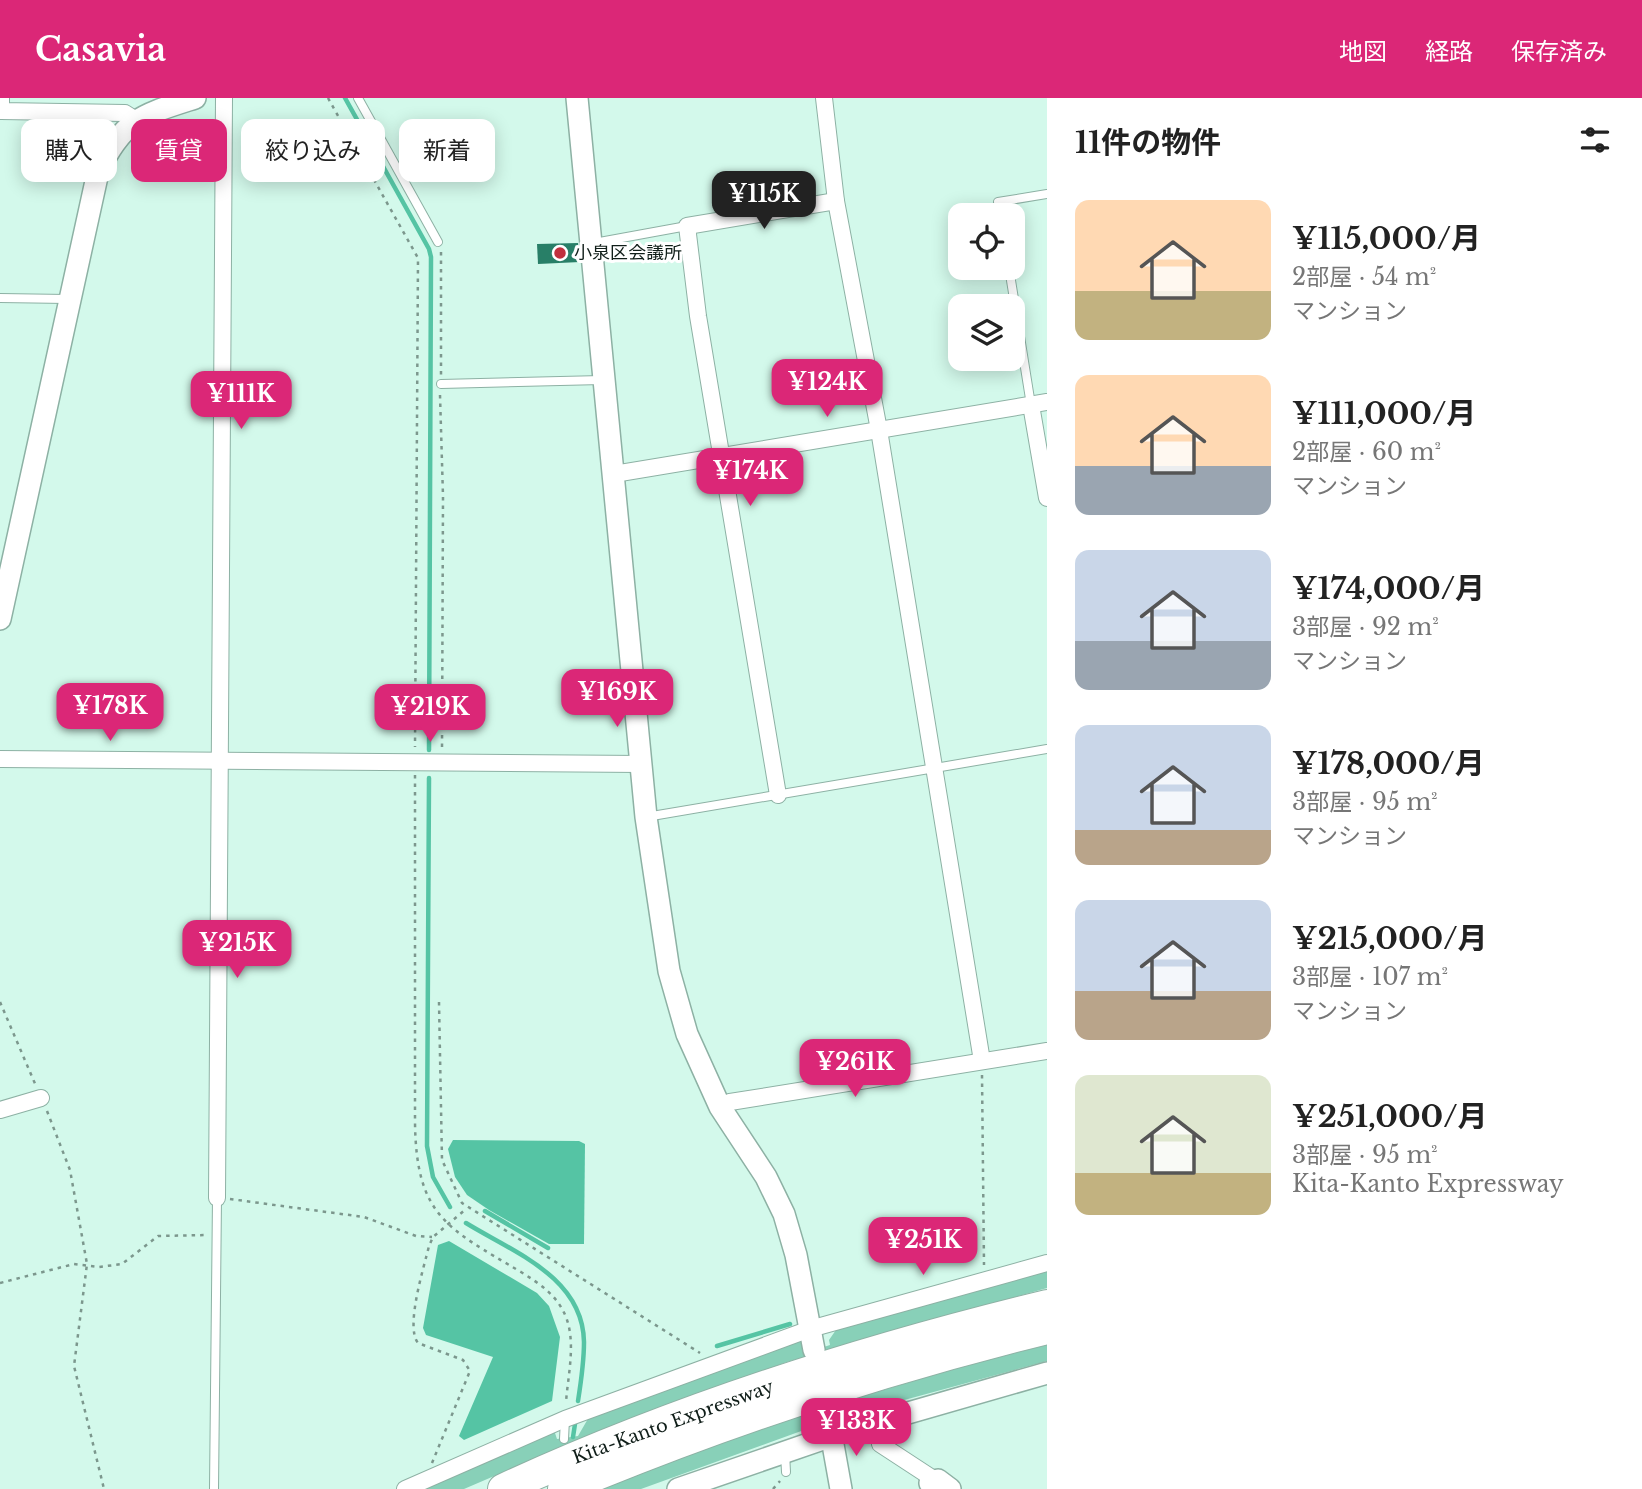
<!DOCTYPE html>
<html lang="ja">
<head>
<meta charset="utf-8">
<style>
  :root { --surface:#fff; --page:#f2f2f2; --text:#222; --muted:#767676; --accent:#db2777 }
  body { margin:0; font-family:"Libre Baskerville","Noto Sans JP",serif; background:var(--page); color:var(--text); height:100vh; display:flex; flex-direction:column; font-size:26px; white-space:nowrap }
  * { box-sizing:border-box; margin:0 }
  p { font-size:23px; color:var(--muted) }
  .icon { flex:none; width:38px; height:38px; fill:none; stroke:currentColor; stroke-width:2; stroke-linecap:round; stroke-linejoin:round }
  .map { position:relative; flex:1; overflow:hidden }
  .drawer { display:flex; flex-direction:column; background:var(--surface); width:595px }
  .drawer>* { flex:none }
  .hud { position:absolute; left:21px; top:21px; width:665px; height:63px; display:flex; gap:14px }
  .tools { position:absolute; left:948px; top:105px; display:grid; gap:14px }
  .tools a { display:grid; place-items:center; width:77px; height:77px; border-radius:14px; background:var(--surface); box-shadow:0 4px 18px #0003; font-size:35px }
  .price { position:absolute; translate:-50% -60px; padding:0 16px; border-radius:14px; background:var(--accent); color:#fff; font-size:23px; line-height:46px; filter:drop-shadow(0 2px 4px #0008) }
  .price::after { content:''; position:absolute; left:50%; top:42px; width:21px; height:16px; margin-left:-10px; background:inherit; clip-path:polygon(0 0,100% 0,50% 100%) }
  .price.current { background:#222; color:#fff }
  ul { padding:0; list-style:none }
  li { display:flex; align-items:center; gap:21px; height:175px; padding:0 28px }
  li span { display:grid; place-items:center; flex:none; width:196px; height:140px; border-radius:14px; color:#555 }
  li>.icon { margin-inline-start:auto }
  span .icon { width:84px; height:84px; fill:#fffc; stroke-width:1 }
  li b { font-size:30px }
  h2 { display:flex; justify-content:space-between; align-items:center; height:84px; padding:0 28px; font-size:30px }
  .tag { padding:0 24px; border-radius:14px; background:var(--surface); box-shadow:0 4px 18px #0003; font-size:24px; line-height:63px }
  .tag.current { background:var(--accent); color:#fff }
  header { display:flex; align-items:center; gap:42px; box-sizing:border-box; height:98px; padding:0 35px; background:var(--accent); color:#fff }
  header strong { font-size:33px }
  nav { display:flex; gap:38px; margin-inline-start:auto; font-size:24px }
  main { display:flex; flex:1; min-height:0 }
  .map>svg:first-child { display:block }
  .green { fill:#88d0b8 }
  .water { fill:#55c4a4 }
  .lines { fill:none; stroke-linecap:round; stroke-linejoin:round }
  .stream { stroke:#55c4a4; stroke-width:4.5 }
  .building { fill:#287f67 }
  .service-casing { stroke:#8db1a4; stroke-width:10 }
  .minor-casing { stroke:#8db1a4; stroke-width:18 }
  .tertiary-casing { stroke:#8db1a4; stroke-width:24 }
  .motorway-casing { stroke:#8db1a4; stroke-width:32 }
  .path { stroke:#7c978d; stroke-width:2.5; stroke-dasharray:3.5 5; stroke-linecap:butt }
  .service { stroke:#fff; stroke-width:8 }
  .minor { stroke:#fff; stroke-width:16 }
  .tertiary { stroke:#fff; stroke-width:21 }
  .motorway { stroke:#fff; stroke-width:30 }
  .poi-dot { fill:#c0303d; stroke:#fff; stroke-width:2.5 }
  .labels { text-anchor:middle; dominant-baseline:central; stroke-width:6; stroke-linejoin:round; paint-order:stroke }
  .poi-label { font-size:18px; fill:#101e19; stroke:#fff; text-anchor:start }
  .street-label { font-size:18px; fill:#101e19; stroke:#fff }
</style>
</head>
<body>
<header>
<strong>Casavia</strong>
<nav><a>地図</a><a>経路</a><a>保存済み</a></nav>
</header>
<main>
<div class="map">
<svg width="1047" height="1391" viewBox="0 0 1047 1391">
  <rect width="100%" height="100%" fill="#d3f9eb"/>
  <g class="green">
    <polygon points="1047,1172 1047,1190 787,1264 596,1334 464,1391 421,1391 548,1335 555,1335 557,1341 578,1338 589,1319 795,1242 803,1245 805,1255 830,1247 829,1242 838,1229"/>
    <path d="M1047,1247V1263L853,1316L842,1309L817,1315L804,1332L641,1391H600C746,1334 894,1284 1047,1247Z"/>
  </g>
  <g class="water">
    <polygon points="453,1042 579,1043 585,1046 584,1146 549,1146 489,1112 467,1097 455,1079 448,1051"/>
    <polygon points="449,1143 537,1195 549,1208 560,1239 552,1303 464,1342 459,1338 493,1259 426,1237 423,1230 438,1147"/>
  </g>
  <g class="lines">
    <g class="stream">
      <polyline points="345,0 429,151 431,159 429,652"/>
      <polyline points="429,680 427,1048 433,1079 450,1109"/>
      <polyline points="485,1113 548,1150"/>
      <path d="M466,1125C513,1154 583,1179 584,1244C584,1264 581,1284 578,1303"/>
      <polyline points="717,1248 790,1226"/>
      <polyline points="573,1339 575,1326"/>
    </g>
  </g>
  <polygon class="building" points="578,145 580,164 538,166 537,146"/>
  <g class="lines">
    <g class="service-casing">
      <g id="service">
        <polyline points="358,0 438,144"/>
        <polyline points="1000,117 998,104 1047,96"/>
        <polyline points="594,145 687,128"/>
        <polyline points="1009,170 1031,307"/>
        <polyline points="0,200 67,201"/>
        <polyline points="441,286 602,282"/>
        <polyline points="646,719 1047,651"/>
        <polyline points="564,1341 565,1321"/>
        <polyline points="785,1355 786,1374"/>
        <polyline points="214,1391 217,1100"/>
      </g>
    </g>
    <g class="minor-casing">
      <g id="minor">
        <polyline points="1,0 1,13 125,15 136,22"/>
        <polyline points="824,0 836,103 879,332 982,963"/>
        <polyline points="1031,307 1047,400"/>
        <polyline points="614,376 1047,304"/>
        <polyline points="0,661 642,666"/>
        <polyline points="778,697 698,218 687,128 836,103"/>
        <polyline points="720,1009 730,1004 1047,953"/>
        <polyline points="0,1012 41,1000"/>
        <polyline points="217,1100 224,0"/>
        <polyline points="880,1346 935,1382"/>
        <polyline points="405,1391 565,1321 810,1231 1047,1165"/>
      </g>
    </g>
    <g class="tertiary-casing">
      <g id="tertiary">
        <polyline points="577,0 646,719 669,873 687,936 720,1009 766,1079 784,1116 796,1157 814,1252"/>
        <path d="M0,521L98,74C123,21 142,17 195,0"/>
        <polyline points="827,1313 841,1391"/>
        <polyline points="930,1385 938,1382 950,1391"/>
        <polyline points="678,1391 849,1332 1047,1275"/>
      </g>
    </g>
    <g class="motorway-casing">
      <g id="motorway">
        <path d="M503,1391C676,1311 862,1252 1047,1207"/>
        <path d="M563,1391C720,1325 881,1272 1047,1231"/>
      </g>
    </g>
    <g class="path">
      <polyline points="328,0 418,160 415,649"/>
      <polyline points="441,154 441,277"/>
      <polyline points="440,297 443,398 442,651"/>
      <path d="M415,677V1024C416,1118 447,1130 521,1174C540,1186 557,1197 566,1219C576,1245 568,1277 566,1304"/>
      <polyline points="0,904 36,988"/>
      <polyline points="439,904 442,1062 462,1105 700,1255"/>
      <polyline points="982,977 984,1167"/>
      <polyline points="47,1013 70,1072 87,1166 74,1268 104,1391"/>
      <polyline points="230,1101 364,1119 416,1138 432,1139"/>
      <polyline points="0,1185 74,1166 99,1169 122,1166 158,1138 208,1137"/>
      <path d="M432,1365L470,1273L463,1262L418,1245C405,1229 424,1169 429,1148L433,1139L466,1111"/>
      <polyline points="773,1391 780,1383"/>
    </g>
    <use href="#service" class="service"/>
    <use href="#minor" class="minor"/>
    <use href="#tertiary" class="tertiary"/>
    <use href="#motorway" class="motorway"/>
  </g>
  <circle class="poi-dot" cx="560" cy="155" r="7"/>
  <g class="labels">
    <g class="poi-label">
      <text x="574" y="155">小泉区会議所</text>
    </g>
    <g class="street-label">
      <text transform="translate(673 1324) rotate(-20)">Kita-Kanto Expressway</text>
    </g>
  </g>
</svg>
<div class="tools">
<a><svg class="icon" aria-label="locate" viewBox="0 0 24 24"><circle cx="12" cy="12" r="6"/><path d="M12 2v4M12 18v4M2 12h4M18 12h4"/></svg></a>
<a><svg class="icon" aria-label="layers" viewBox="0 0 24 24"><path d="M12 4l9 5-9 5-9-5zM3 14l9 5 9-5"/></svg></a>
</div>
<b class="price current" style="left:764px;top:133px">¥115K</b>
<b class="price" style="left:827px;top:321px">¥124K</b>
<b class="price" style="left:241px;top:333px">¥111K</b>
<b class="price" style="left:750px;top:410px">¥174K</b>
<b class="price" style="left:617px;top:631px">¥169K</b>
<b class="price" style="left:110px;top:645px">¥178K</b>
<b class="price" style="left:430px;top:646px">¥219K</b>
<b class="price" style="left:237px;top:882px">¥215K</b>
<b class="price" style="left:855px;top:1001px">¥261K</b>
<b class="price" style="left:923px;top:1179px">¥251K</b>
<b class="price" style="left:856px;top:1360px">¥133K</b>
<div class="hud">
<a class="tag">購入</a>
<a class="tag current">賃貸</a>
<a class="tag">絞り込み</a>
<a class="tag">新着</a>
</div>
</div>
<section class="drawer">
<h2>11件の物件<svg class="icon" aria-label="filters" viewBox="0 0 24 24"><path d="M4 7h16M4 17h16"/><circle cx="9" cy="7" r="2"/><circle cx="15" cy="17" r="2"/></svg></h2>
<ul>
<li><span style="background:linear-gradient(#ffd9b3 65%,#c2b280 0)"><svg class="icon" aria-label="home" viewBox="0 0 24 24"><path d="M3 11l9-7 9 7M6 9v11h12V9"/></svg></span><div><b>¥115,000/月</b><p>2部屋 · 54 m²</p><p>マンション</p></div></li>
<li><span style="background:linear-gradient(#ffd9b3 65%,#9aa5b1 0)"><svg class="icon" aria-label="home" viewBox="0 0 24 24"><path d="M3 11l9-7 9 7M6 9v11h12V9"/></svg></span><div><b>¥111,000/月</b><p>2部屋 · 60 m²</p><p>マンション</p></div></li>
<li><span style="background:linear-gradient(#c9d6e8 65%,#9aa5b1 0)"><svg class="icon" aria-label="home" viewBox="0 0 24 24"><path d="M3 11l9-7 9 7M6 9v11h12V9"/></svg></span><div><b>¥174,000/月</b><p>3部屋 · 92 m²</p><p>マンション</p></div></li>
<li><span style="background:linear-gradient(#c9d6e8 75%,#b9a48a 0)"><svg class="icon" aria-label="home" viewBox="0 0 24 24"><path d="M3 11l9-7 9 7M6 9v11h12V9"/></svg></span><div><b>¥178,000/月</b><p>3部屋 · 95 m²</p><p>マンション</p></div></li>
<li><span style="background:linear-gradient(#c9d6e8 65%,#b9a48a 0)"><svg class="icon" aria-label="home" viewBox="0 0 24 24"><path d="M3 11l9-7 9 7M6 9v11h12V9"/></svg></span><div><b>¥215,000/月</b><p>3部屋 · 107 m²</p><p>マンション</p></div></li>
<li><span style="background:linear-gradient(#dfe7d0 70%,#c2b280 0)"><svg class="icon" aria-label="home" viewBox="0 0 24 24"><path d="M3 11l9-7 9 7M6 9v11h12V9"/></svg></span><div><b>¥251,000/月</b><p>3部屋 · 95 m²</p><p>Kita-Kanto Expressway</p></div></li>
</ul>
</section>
</main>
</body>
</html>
